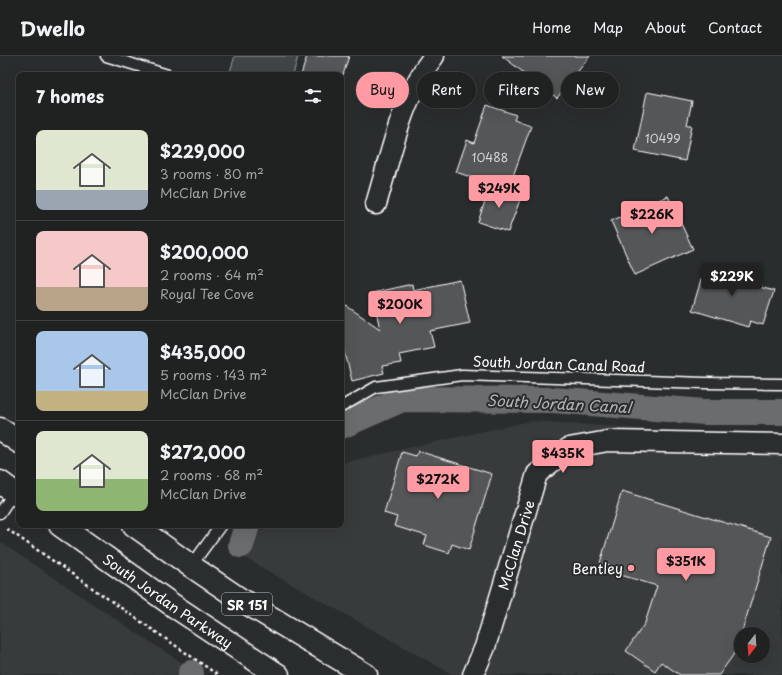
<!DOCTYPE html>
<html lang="en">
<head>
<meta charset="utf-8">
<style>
  :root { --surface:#202222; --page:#2d2f2f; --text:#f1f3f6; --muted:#a2a4a5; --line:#3d3f40; --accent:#ff9aa2 }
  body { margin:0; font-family:"Playpen Sans",sans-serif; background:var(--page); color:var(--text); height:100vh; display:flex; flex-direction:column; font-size:15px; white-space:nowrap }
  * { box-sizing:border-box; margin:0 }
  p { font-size:13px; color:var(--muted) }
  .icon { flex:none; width:22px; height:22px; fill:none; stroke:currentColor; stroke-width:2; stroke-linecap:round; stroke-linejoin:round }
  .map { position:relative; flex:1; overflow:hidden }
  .side { position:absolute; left:16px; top:16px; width:328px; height:456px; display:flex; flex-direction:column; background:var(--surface); border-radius:8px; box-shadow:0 4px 16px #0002,0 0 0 1px var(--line) }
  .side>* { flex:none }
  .guide { position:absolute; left:356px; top:16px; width:366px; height:36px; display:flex; gap:8px }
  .needle { width:26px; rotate:197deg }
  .tools { position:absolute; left:734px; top:571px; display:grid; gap:8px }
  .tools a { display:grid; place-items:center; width:36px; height:36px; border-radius:50%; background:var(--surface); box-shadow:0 4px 16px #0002,0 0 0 1px var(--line); font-size:20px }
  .price { position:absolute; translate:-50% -34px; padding:0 9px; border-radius:4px; background:var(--accent); color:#111; font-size:13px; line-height:26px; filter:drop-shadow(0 1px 2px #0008) }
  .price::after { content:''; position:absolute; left:50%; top:24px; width:12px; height:9px; margin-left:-6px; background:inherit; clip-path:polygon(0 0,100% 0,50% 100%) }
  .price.on { background:#222; color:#fff }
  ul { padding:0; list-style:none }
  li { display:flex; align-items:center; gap:12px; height:100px; padding:0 20px }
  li+li { border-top:1px solid var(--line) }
  li span { display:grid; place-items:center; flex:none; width:112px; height:80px; border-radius:8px; color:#555 }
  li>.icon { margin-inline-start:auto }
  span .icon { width:48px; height:48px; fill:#fffc; stroke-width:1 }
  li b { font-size:17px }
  h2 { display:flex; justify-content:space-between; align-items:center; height:48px; padding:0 20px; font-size:17px }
  .pill { padding:0 14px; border-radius:18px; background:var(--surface); box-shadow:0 4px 16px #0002,0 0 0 1px var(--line); font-size:14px; line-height:36px }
  .pill.on { background:var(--accent); color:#111 }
  header { display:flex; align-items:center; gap:24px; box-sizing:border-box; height:56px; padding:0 20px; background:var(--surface); border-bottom:1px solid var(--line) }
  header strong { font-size:19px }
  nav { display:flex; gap:22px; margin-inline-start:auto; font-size:14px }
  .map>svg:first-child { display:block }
  .built { fill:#373a3b; fill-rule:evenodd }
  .green { fill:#414445; stroke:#a0a2a2 }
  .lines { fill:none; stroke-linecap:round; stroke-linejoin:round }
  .canal { stroke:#6a6c6d; stroke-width:26 }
  .building { fill:#555758; stroke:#fff }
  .lane-casing { stroke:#fff; stroke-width:13 }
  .street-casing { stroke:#fff; stroke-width:23 }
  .primary-casing { stroke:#fff; stroke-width:25 }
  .path { stroke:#fff; stroke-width:2.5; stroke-dasharray:3 3; stroke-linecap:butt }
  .lane { stroke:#2a2d2e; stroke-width:10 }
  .street { stroke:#2a2d2e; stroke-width:20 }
  .primary { stroke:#2a2d2e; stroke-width:22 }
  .poi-dot { fill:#ff9aa2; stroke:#2a2d2e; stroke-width:1.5 }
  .labels { text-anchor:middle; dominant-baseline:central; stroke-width:4; stroke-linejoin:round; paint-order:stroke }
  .number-label { font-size:12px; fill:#d4d5d5 }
  .shield { fill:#2a2d2e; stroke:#bfc0c0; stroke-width:1 }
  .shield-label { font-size:13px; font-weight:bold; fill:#fff }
  .street-label { font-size:14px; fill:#fff; stroke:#2a2d2e }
  .poi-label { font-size:14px; fill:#fff; stroke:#2a2d2e; text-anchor:end }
  .water-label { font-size:15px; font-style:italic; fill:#b4b6b6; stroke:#2a2d2e }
</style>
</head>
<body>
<header>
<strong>Dwello</strong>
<nav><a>Home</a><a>Map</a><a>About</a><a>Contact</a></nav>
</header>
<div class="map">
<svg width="782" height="619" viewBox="0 0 782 619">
  <rect width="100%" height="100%" fill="#2a2d2e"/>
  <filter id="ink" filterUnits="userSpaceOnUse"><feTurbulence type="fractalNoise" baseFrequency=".025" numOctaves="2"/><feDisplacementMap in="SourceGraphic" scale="8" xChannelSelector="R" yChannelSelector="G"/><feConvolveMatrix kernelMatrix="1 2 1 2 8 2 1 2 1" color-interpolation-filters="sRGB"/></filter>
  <g filter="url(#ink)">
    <g class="built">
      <path d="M530,365L782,382V619H453L236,497L266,469H341V407ZM741,578H763V600H741Z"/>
      <polygon points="0,486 200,619 0,619"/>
    </g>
    <polygon class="green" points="235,0 298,0 293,19 229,19"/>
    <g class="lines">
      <g class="canal">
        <polyline points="341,370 402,343 553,344 705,356 782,356"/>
        <polyline points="241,489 247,469"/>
        <polyline points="191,617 191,619"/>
      </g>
    </g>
    <g class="building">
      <polygon points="307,0 349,0 343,19 301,19"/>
      <polygon points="502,0 590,0 557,42"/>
      <polygon points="647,36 692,45 687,69 692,69 685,105 635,95"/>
      <polygon points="487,49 516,59 514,64 531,70 508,134 456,116 467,84 474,87"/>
      <polygon points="490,130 521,141 508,176 478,166"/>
      <polygon points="668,140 693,193 635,219 611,165"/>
      <polygon points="706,207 739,218 738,221 761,228 760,231 774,235 763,269 750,265 748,271 692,254"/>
      <polygon points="460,224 470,267 430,275 434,291 399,298 401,307 382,310 384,317 352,325 341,280 341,246 380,273 372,237 412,228 413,234"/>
      <polygon points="418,395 492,418 469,494 452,488 449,497 424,489 427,480 394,470 397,461 384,457 402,396 416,400"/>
      <polygon points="622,435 771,481 736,595 719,619 680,619 661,606 655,615 626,595 645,567 657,530 621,519 623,514 600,507"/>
    </g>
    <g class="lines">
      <g class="lane-casing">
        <g id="lane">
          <polyline points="106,0 168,19"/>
          <polyline points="341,351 376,331 462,319 704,327 782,328"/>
          <polyline points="0,457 14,436"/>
          <polyline points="191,510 221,469"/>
        </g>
      </g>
      <g class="street-casing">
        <g id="street">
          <path d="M376,148C391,99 402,40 434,0"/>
          <path id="s1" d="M473,619L485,591L537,418L569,392L608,385L782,388"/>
        </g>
      </g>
      <g class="primary-casing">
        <g id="primary">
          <polyline points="0,373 19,386"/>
          <polyline points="0,426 19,440"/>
          <path id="s2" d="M60,469L174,550L278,619"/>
          <polyline points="134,469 191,510 240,543 366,619"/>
        </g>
      </g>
      <polyline class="path" points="7,473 218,619"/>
      <use href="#lane" class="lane"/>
      <use href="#street" class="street"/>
      <use href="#primary" class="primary"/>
    </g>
  </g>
  <circle class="poi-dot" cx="631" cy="512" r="4"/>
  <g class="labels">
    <g class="number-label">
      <text x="663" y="82">10499</text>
      <text x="490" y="101">10488</text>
    </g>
    <rect class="shield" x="222" y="537" width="50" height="22" rx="3"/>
    <g class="shield-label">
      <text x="247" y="548">SR 151</text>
    </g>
    <g class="street-label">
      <text transform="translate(559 308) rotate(2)">South Jordan Canal Road</text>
      <text stroke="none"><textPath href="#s1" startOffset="137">McClan Drive</textPath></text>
      <text stroke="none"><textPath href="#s2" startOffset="132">South Jordan Parkway</textPath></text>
    </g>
    <g class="poi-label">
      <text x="623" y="512">Bentley</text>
    </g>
    <g class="water-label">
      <text transform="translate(559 347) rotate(3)">South Jordan Canal</text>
    </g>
  </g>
</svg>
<div class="tools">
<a><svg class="needle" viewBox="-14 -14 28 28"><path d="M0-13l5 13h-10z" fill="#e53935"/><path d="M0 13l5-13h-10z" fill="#a2a4a5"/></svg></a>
</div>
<b class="price" style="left:499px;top:153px">$249K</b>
<b class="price" style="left:652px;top:179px">$226K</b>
<b class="price on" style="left:732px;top:241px">$229K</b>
<b class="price" style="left:400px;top:269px">$200K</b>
<b class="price" style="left:563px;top:418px">$435K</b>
<b class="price" style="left:438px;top:444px">$272K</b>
<b class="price" style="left:686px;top:526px">$351K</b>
<div class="guide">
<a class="pill on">Buy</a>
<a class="pill">Rent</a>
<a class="pill">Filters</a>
<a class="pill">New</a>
</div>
<section class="side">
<h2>7 homes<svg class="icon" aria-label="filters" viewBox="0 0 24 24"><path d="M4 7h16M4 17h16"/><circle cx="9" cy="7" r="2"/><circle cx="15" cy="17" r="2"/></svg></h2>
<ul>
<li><span style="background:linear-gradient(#dfe7d0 75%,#9aa5b1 0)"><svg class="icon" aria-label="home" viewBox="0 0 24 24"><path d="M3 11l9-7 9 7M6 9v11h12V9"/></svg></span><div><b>$229,000</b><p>3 rooms · 80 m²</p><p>McClan Drive</p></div></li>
<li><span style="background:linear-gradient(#f6c9c9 70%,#b9a48a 0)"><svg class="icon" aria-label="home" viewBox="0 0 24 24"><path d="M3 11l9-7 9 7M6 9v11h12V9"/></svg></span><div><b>$200,000</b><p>2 rooms · 64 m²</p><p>Royal Tee Cove</p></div></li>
<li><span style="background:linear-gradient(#a9c7e8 75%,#c2b280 0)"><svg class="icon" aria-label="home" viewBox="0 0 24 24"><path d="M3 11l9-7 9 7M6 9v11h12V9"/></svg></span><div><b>$435,000</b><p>5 rooms · 143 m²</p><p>McClan Drive</p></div></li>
<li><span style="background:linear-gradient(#dfe7d0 60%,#8fb573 0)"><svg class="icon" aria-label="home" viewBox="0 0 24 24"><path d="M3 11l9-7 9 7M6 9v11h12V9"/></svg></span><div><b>$272,000</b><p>2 rooms · 68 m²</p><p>McClan Drive</p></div></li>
</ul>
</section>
</div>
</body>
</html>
